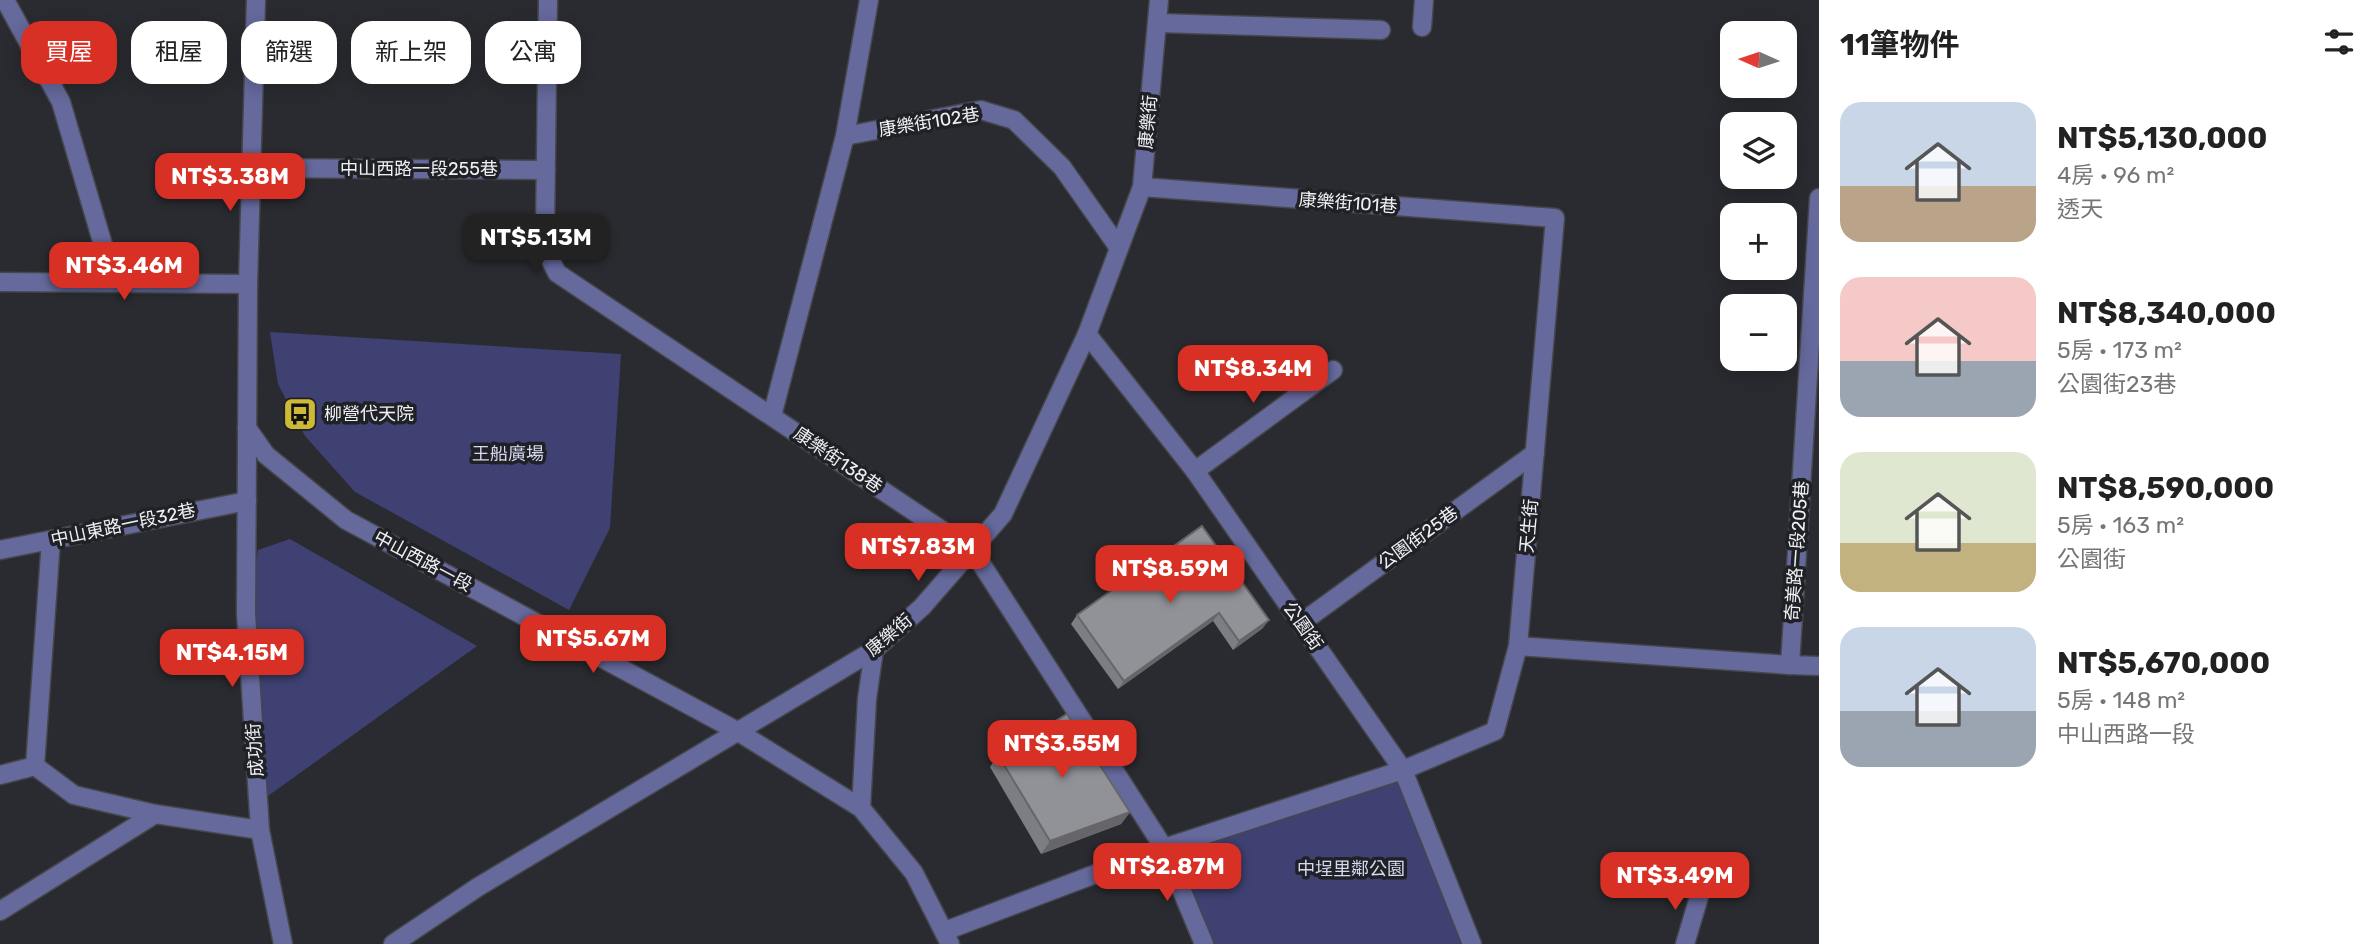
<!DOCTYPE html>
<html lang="zh-TW">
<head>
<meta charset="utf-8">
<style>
  :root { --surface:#fff; --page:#f6f6f6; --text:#222; --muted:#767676; --accent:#d93025 }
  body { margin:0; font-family:Rubik,"Noto Sans TC",sans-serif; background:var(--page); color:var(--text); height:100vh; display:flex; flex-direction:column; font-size:26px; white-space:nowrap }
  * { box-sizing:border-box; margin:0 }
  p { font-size:23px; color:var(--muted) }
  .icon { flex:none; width:38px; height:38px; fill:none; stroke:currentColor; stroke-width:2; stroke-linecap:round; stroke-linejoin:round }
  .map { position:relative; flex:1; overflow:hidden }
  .side { display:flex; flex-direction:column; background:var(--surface); width:560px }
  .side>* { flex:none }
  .banner { position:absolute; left:21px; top:21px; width:665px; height:63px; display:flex; gap:14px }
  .needle { width:46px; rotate:273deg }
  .controls { position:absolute; left:1720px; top:21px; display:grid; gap:14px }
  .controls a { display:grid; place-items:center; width:77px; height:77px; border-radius:14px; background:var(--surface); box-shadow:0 4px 18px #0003; font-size:35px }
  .price { position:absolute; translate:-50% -60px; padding:0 16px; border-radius:14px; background:var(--accent); color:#fff; font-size:23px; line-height:46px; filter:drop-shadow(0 2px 4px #0008) }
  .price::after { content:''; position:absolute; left:50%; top:42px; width:21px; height:16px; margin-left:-10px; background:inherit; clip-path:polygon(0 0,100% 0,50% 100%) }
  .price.on { background:#222; color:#fff }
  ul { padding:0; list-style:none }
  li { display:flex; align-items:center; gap:21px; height:175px; padding:0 21px }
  li span { display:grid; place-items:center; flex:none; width:196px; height:140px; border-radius:21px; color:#555 }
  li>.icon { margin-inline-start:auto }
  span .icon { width:84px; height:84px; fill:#fffc; stroke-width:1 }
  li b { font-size:30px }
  h2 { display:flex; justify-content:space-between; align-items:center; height:84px; padding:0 21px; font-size:30px }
  .chip { padding:0 24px; border-radius:21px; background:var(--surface); box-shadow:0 4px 18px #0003; font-size:24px; line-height:63px }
  .chip.on { background:var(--accent); color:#fff }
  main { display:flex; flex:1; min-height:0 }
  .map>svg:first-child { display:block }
  .green { fill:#3e4172 }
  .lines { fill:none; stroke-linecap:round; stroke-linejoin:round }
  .minor-casing { stroke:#46474b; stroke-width:21 }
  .minor { stroke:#65699c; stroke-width:18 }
  .wall { fill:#7d7e83 }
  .shaded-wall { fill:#66666a }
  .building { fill:#919298; stroke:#66666a; stroke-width:2 }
  .labels { text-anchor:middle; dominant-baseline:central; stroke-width:7; stroke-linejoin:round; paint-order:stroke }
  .street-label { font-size:18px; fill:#eff0f4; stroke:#202126 }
  .poi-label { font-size:18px; fill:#eff0f4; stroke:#202126; text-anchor:start }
  .park-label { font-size:18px; fill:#d5d8ee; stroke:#202126 }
</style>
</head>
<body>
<main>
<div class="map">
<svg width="1819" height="944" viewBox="0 0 1819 944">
  <rect width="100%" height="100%" fill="#2a2b30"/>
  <g class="green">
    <polygon points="270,332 621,354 610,528 569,610 355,492 305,436 278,384"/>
    <path d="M290,539L477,646L261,801C257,721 244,629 258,550Z"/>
    <polygon points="1401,774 1463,944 1211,944 1169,851"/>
  </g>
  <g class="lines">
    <g class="minor-casing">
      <g id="minor">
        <polyline points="5,0 61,102 114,282"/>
        <polyline points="256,0 248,284 246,613 260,830 283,944"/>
        <polyline points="548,0 545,229 547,253 557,273 973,551 1164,848 1204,944"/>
        <polyline points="1158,23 1381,30"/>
        <polyline points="1422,27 1424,0"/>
        <polyline points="845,136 981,110 1014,120 1062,167 1119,248"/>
        <polyline points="251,168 546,170"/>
        <polyline points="1819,198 1790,665 1819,666"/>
        <polyline points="0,282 248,284"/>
        <polyline points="1087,334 1195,471 1403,770 1472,944"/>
        <polyline points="772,416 845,136 869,0"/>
        <polyline points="247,428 266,455 346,520 737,731 861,808 914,873 950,944"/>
        <polyline points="1195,471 1333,370"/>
        <polyline points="0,550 247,501"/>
        <polyline points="1301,623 1535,453"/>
        <polyline points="1518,646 1790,665"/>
        <polyline points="35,766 74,795 155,814 260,830"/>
        <polyline points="35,766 51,540"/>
        <polyline points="0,775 35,766"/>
        <polyline points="861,808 867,699 874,650"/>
        <polyline points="0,911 155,814"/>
        <polyline points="945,931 1164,848 1403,770 1495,731 1518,646 1555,218 1142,187"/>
        <polyline points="393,944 478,887 874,650 922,607 1003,514 1087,334 1142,187 1159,0"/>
        <polyline points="1685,944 1701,890"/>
      </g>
    </g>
    <use href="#minor" class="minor"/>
  </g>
  <g class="wall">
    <polygon points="1202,526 1263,628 1233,650 1213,621 1118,689 1071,624 1077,615"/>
    <polygon points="998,755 1130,812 1121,824 1041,854 990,767"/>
  </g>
  <g class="shaded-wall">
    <polygon points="1219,613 1213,621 1118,689 1124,681"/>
    <polygon points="1269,620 1263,628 1233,650 1239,641"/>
    <polygon points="1130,812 1121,824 1041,854 1050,841"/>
  </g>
  <g class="building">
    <polygon points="1202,526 1269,620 1239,641 1219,613 1124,681 1077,615"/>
    <polygon points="1067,714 1130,812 1050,841 998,755"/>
  </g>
  <defs>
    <g id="bus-square" transform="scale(1.75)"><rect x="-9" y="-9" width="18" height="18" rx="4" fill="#cdb938" stroke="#202126"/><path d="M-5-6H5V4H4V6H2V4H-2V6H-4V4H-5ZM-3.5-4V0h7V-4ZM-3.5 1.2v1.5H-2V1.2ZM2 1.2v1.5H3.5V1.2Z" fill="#111"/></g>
  </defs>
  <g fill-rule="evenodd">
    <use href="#bus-square" x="300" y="414"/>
  </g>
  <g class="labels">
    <g class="street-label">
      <text transform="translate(929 122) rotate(-9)">康樂街102巷</text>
      <text transform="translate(1148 122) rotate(-85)">康樂街</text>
      <text x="419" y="169">中山西路一段255巷</text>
      <text transform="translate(1348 203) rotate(4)">康樂街101巷</text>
      <text transform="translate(838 460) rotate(34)">康樂街138巷</text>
      <text transform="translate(123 525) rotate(-12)">中山東路一段32巷</text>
      <text transform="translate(1529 526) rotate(-85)">天生街</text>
      <text transform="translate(1418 538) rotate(-36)">公園街25巷</text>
      <text transform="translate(1797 551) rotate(-86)">奇美路一段205巷</text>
      <text transform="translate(423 561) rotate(28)">中山西路一段</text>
      <text transform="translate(1303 626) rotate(55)">公園街</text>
      <text transform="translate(889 635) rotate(-40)">康樂街</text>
      <text transform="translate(255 750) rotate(-94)">成功街</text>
    </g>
    <g class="poi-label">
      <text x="324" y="414">柳營代天院</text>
    </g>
    <g class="park-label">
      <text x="508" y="454">王船廣場</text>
      <text x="1351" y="869">中埕里鄰公園</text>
    </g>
  </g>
</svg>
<div class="controls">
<a><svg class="needle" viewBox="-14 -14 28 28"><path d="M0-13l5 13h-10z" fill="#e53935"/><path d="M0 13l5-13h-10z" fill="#767676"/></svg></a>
<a><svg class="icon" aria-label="layers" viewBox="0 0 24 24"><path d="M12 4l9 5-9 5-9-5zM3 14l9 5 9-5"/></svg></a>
<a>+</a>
<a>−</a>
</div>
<b class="price" style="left:230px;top:213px">NT$3.38M</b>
<b class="price on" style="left:536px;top:274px">NT$5.13M</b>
<b class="price" style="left:124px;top:302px">NT$3.46M</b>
<b class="price" style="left:1253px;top:405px">NT$8.34M</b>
<b class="price" style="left:918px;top:583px">NT$7.83M</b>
<b class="price" style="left:1170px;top:605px">NT$8.59M</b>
<b class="price" style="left:593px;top:675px">NT$5.67M</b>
<b class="price" style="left:232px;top:689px">NT$4.15M</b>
<b class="price" style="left:1062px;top:780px">NT$3.55M</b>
<b class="price" style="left:1167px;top:903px">NT$2.87M</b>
<b class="price" style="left:1675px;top:912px">NT$3.49M</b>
<div class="banner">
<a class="chip on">買屋</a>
<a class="chip">租屋</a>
<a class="chip">篩選</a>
<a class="chip">新上架</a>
<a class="chip">公寓</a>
</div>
</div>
<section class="side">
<h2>11筆物件<svg class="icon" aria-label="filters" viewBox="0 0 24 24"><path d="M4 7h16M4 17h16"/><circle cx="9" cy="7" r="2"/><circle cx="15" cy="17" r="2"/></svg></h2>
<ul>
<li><span style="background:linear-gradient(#c9d6e8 60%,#b9a48a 0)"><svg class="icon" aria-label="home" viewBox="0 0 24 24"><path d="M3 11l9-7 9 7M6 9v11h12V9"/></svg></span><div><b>NT$5,130,000</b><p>4房 · 96 m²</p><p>透天</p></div></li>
<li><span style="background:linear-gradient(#f6c9c9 60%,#9aa5b1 0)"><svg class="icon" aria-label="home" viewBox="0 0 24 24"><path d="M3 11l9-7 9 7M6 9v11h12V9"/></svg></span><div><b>NT$8,340,000</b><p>5房 · 173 m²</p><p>公園街23巷</p></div></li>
<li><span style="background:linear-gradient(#dfe7d0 65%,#c2b280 0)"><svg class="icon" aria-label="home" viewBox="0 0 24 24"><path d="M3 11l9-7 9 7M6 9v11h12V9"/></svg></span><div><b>NT$8,590,000</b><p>5房 · 163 m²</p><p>公園街</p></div></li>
<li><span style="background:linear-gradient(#c9d6e8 60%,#9aa5b1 0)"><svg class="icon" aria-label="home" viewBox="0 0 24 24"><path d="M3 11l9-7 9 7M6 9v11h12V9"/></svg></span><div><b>NT$5,670,000</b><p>5房 · 148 m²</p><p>中山西路一段</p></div></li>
</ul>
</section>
</main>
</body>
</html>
